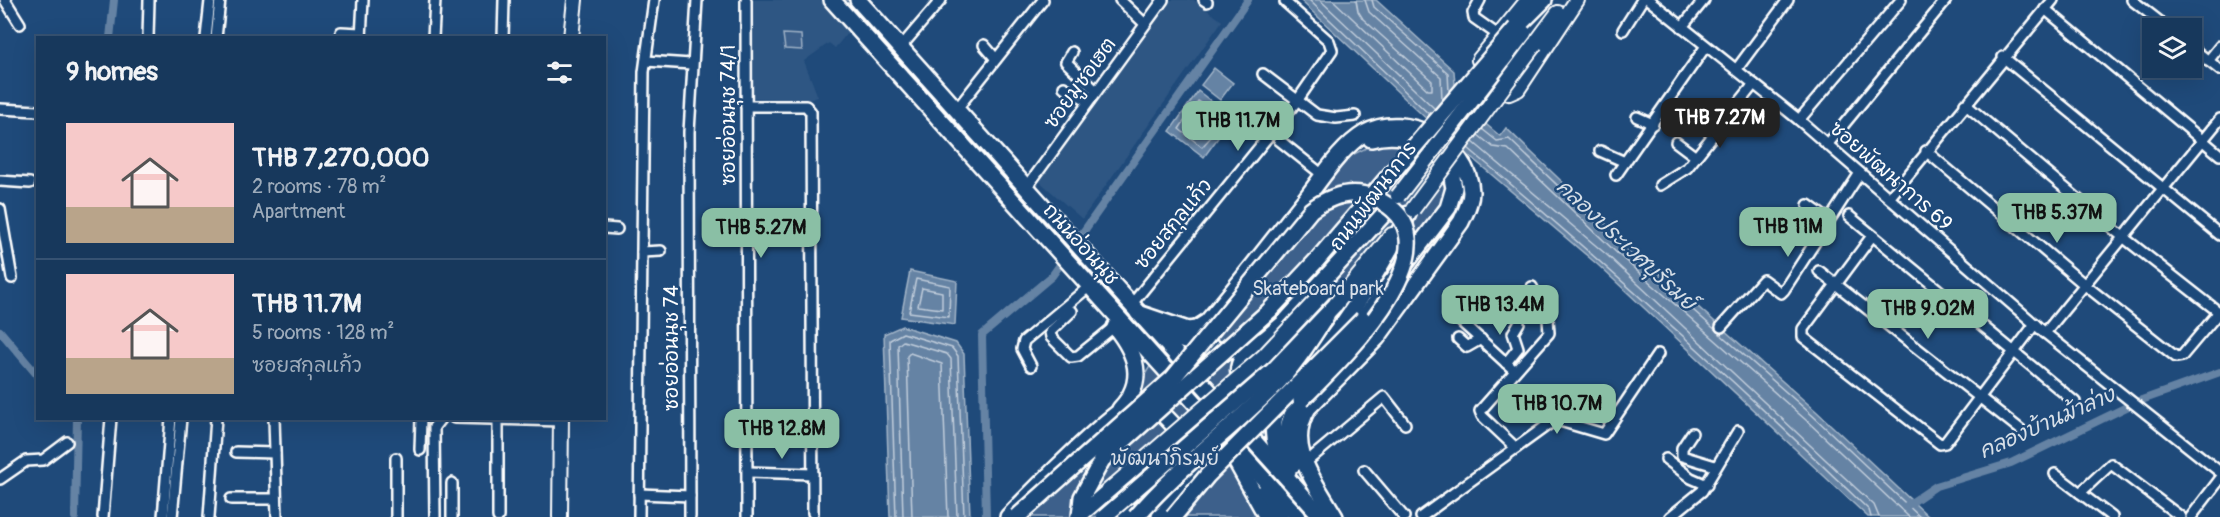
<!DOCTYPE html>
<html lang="en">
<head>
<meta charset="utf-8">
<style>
  :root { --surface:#17385c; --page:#244365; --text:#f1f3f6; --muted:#9eacbb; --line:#365272; --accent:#8abfa5 }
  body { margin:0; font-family:Pangolin,"Playpen Sans Thai",sans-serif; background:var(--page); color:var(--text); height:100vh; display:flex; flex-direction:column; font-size:22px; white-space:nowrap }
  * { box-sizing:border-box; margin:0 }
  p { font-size:20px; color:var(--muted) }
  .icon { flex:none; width:33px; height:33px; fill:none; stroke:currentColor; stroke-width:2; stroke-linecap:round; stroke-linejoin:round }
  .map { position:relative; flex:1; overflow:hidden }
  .sheet { position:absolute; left:36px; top:36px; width:570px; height:384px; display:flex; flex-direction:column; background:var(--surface); border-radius:0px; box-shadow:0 6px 24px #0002,0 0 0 2px var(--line) }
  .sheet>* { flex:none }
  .buttons { position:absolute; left:2142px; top:18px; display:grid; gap:12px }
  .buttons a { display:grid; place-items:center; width:60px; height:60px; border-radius:0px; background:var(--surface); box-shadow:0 6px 24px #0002,0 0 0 2px var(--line); font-size:30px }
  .price { position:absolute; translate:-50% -51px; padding:0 14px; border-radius:12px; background:var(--accent); color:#111; font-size:20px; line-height:39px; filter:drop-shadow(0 2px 3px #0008) }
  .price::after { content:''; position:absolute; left:50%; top:36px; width:18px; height:14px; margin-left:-9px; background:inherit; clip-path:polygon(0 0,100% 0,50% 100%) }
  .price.on { background:#222; color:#fff }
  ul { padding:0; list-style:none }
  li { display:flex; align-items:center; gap:18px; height:150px; padding:0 30px }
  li+li { border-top:2px solid var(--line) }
  li span { display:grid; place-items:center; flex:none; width:168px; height:120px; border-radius:0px; color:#555 }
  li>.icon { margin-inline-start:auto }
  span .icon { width:72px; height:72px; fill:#fffc; stroke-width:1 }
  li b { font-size:26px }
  h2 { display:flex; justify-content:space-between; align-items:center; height:72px; padding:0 30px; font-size:26px }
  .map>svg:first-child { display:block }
  .built { fill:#2e5683 }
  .green { fill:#3c618b; stroke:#9eb0c5; stroke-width:1.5 }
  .water { fill:#6583a4; stroke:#a3b5c8; stroke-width:1.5 }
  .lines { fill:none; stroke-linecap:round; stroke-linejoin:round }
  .shore { stroke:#c1cddb; stroke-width:1.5 }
  .canal { stroke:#6583a4; stroke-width:8 }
  .street-casing { stroke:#fff; stroke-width:14 }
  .secondary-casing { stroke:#fff; stroke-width:18 }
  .primary-casing { stroke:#fff; stroke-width:20 }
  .street { stroke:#1f4a7a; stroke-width:9 }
  .secondary { stroke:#1f4a7a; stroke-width:14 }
  .primary { stroke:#1f4a7a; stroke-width:15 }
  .secondary-bridge-casing { stroke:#fff; stroke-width:18; stroke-linecap:butt }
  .primary-bridge-casing { stroke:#fff; stroke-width:20; stroke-linecap:butt }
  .secondary-bridge { stroke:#1f4a7a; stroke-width:14 }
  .primary-bridge { stroke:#1f4a7a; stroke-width:15 }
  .labels { text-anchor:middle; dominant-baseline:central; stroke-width:5; stroke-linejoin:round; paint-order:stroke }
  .street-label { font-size:20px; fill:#fff; stroke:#1f4a7a }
  .park-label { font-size:20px; fill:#d8dfe8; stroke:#1f4a7a }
  .water-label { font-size:21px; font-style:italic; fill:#d8e0e8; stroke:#1f4a7a }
</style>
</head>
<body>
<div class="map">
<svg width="2220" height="517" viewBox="0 0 2220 517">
  <rect width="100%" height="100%" fill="#1f4a7a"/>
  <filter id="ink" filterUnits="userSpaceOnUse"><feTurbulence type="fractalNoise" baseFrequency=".0167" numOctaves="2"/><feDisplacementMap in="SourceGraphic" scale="12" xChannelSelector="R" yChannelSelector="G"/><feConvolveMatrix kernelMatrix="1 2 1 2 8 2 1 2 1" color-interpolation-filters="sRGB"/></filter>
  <g filter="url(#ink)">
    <g class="built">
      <polygon points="752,0 821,0 849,31 835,48 829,43 804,61 818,97 808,100 751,98"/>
      <polygon points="1168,0 1194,0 1222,21 1082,219 1038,180"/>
    </g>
    <g class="green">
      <polygon points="843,0 849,0 1067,244 1065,246"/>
      <polygon points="783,34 801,35 802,50 785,49"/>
      <path d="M1394,143C1425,148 1451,166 1443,200L1363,319L1260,438L1194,360L1344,159L1372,145Z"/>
      <polygon points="1084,262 1314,517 1307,517 1082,265"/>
      <polygon points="1155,358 1298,517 1027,517 1100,449"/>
    </g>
    <g class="water">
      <polygon points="1300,0 1376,0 1454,71 1456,99 1500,136 1506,128 1629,246 1816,411 1929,517 1868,517 1598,265 1433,125"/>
      <polygon points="1214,68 1233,83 1220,100 1201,85"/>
      <polygon points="1198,91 1221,109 1210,126 1220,135 1204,157 1170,131"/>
      <polygon points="910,271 957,281 955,325 901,317"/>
      <polygon points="902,326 956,343 964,354 970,517 890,517 884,334"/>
    </g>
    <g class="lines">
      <g class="shore">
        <polyline points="1309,0 1430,115"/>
        <polyline points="1320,0 1435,109"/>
        <polyline points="1333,0 1428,90 1432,90 1432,81 1363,19 1358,11 1356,0"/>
        <polyline points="1365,0 1369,12 1441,77 1442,100"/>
        <polyline points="1372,0 1374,7 1448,73 1449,92"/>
        <polygon points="1198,101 1212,110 1204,125 1211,137 1202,147 1179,129"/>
        <polyline points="1482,129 1497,141 1509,139 1625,250 1812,415 1920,517"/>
        <polyline points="1478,135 1493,147 1508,149 1620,256 1807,421 1909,517"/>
        <polyline points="1473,142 1607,255 1874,505 1879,517"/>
        <path d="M1468,148C1606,264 1739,385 1869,510L1871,517"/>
        <polygon points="916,279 950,286 949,317 909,312"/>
        <polygon points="922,288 942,292 942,309 918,306"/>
        <polyline points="896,517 890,340 903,333 952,348 958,356 964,517"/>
        <polyline points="903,517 898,345 903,341 947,354 951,359 957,517"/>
        <polyline points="912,517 907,356 910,353 942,364 948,517"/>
      </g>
      <g class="canal">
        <polyline points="110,38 114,0"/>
        <polyline points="0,331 38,376"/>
        <polyline points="1905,507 1936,486 2011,463 2139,401 2220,372"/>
        <polyline points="75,517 77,418"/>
        <polyline points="986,517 982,335 1052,276 1248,0"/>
      </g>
      <g class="street-casing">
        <g id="street">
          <polyline points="5,0 20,24"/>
          <polyline points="746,0 747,517"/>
          <polyline points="1120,0 1145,24"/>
          <polyline points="1204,0 1207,2"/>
          <polyline points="1480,0 1473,13 1474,18 1498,35"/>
          <polyline points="1649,0 1799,120 2045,333 2220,472"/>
          <polyline points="2132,0 2168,28"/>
          <polyline points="2045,9 2220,155"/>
          <polyline points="1682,27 1704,0"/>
          <polyline points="1623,30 1642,0"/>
          <polyline points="341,32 361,33"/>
          <polyline points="148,38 149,0"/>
          <polyline points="206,38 210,1"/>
          <polyline points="216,38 220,0"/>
          <polyline points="361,38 363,0"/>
          <polyline points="433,38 435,0"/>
          <polyline points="503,38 504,0"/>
          <polyline points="984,45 996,59"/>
          <polyline points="900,48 941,0"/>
          <polyline points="2192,48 2220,70"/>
          <polyline points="1072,52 1066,62 1096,91"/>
          <polyline points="2003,57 2220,235"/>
          <polyline points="646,61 691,64"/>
          <polyline points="2208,61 2220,46"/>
          <polyline points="1736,70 1788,0"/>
          <polyline points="1263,74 1317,115 1336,118 1355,116"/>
          <polyline points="1064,87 1089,101"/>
          <polyline points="1965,104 2123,237 2220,313"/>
          <polyline points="746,106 806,106 811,112 813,513"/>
          <polyline points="0,109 38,111"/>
          <polyline points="956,110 1043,0"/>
          <polyline points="1241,113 1269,135"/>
          <polyline points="1637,117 1653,124"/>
          <polyline points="1799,120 1901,0"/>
          <polyline points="1279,140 1324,176"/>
          <polyline points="1676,142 1696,157"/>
          <polyline points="1827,145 1946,0"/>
          <polyline points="1600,151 1625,162 1706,46"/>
          <polyline points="1926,151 2085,285 2176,357 2182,356 2219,312"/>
          <polyline points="1616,175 1625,162"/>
          <polyline points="0,181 30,183"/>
          <polyline points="1660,185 1687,168 1754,84"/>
          <polyline points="1027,187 1163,0"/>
          <polyline points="1890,197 2053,0"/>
          <polyline points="1808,205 1829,220"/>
          <polyline points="0,209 12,278"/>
          <polyline points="1849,216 2075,402"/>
          <polyline points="604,228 617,229"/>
          <polyline points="1872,236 1803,329 1803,337 1940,444 1945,443 2035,324"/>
          <polyline points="642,252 661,251"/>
          <polyline points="1819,271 2021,430"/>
          <polyline points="1131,305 1297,101 1332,50 1329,41 1285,2"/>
          <polyline points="1072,311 1050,332 1051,337 1071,357 1078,356 1115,326"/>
          <polyline points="1456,317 1515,371"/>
          <polyline points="1721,327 1763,280 1781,293 1784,290 1860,173"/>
          <polyline points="2045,333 2220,119"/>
          <polyline points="1458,339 1467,347 1481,339"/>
          <polyline points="1506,363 1518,348 1513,333 1519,323"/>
          <polyline points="1031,366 1022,349 1024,341 1091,285"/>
          <polyline points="274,418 277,517"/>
          <polyline points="454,418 561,421"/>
          <polyline points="498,418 498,517"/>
          <polyline points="1692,433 1682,448 1682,456 1715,466"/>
          <polyline points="1516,448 1482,416 1480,411 1549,333 1548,319 1532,287"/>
          <polyline points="420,450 421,418"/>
          <polyline points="236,452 275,453"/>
          <polyline points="396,458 396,517"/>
          <polyline points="1666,459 1691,478 1707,485"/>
          <polyline points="1304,464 1384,397 1405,424"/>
          <polyline points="1364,470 1404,517"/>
          <polyline points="749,472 813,474"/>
          <polyline points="2055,474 2112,517"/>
          <polyline points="0,479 26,461 43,460 67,442"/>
          <polyline points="452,483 452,517"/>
          <polyline points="2080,493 2111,464 2181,517"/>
          <polyline points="639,494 690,496"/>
          <polyline points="231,499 276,499"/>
          <polyline points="103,517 111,418"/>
          <polyline points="163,517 171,418"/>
          <polyline points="172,517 181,418"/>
          <polyline points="209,517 216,418"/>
          <polyline points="435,517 434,427 441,418"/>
          <polyline points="639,517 644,72 654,0"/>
          <polyline points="690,517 689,132 697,0"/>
          <polyline points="1421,517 1549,424 1560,421 1604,434 1658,354"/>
          <polyline points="1670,517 1702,491 1738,431"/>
          <polyline points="2191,517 2220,479"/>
        </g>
      </g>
      <g class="secondary-casing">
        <g id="secondary">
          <polyline points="1528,0 1479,60 1485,70 1509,93 1518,89 1577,0"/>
          <polyline points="571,38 575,0"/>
          <polyline points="1535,44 1558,13"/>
          <polyline points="1335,305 1392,235"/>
          <polyline points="560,517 561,418"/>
        </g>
      </g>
      <g class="primary-casing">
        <g id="primary">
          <polyline points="832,0 1298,517"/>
          <polyline points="858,0 1322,517"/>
          <polyline points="1516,28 1544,0"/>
          <path d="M1371,139C1403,130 1438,144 1453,173"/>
          <path d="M1138,313L1188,330L1196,329L1207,322C1241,282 1272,241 1304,201C1322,178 1340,148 1365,133C1406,110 1469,144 1471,192C1471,203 1465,213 1461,222L1377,338L1308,408C1284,447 1316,483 1335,517"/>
          <polyline points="1363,319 1448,208 1454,188 1450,167"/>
          <path d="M1115,327C1136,353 1147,381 1120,409"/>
          <polyline points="1157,330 1178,339 1226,352 1264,340 1284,323 1383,215"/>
          <path d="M1264,340C1249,351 1232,361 1241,382C1244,390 1249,396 1256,401C1305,402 1389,255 1408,214"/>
          <path d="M1279,403C1269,428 1273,449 1288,471"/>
          <polyline points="1232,454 1267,517"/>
          <path d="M1294,464C1283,440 1286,420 1301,400"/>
          <polyline points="1266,490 1280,517"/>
          <path d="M1008,517C1026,498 1117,405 1136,402C1158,398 1204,454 1190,474C1176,494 1146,505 1126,517"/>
          <polyline points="1160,517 1187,494"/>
        </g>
      </g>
      <use href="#street" class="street"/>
      <use href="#secondary" class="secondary"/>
      <use href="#primary" class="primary"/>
      <g class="secondary-bridge-casing">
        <g id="secondary-bridge">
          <polyline points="1398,196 1524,33"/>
          <polyline points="1413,209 1535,44"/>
          <polyline points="1078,517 1264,356 1324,292"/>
          <polyline points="1104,517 1272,371 1335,305"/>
        </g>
      </g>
      <g class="primary-bridge-casing">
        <g id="primary-bridge">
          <path d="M1017,517L1173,378L1311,210C1330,196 1351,188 1374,198C1470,239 1337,364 1301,400"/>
          <polyline points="1080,517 1082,497 1102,460 1269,311 1317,260 1516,28"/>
          <path d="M1136,517C1179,466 1234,428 1280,380C1298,360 1312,338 1326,316"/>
          <polyline points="1173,517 1207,476 1363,319"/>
        </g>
      </g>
      <use href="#secondary-bridge" class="secondary-bridge"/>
      <use href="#primary-bridge" class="primary-bridge"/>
    </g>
  </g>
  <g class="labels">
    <g class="street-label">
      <text transform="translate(1080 83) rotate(-54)">ซอยมูซอเฮต</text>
      <text transform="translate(728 115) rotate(-90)">ซอยอ่อนนุช 74/1</text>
      <text transform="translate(1891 176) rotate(41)">ซอยพัฒนาการ 69</text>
      <text transform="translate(1373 196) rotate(-53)">ถนนพัฒนาการ</text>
      <text transform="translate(1173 224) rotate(-51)">ซอยสกุลแก้ว</text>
      <text transform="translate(1081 244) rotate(48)">ถนนอ่อนนุช</text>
      <text transform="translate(671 348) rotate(-90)">ซอยอ่อนนุช 74</text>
    </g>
    <g class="park-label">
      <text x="1318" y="288">Skateboard park</text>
      <text x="1165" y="458">พัฒนาภิรมย์</text>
    </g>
    <g class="water-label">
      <text transform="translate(1626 245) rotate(43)">คลองประเวศบุรีรมย์</text>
      <text transform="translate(2047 423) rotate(-24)">คลองบ้านม้าล่าง</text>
    </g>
  </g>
</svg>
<div class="buttons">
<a><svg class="icon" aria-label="layers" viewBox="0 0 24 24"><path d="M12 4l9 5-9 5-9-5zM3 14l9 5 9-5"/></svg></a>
</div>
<b class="price on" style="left:1720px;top:149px">THB 7.27M</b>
<b class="price" style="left:1238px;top:152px">THB 11.7M</b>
<b class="price" style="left:2057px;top:244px">THB 5.37M</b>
<b class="price" style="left:1788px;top:258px">THB 11M</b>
<b class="price" style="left:761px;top:259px">THB 5.27M</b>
<b class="price" style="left:1500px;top:336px">THB 13.4M</b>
<b class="price" style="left:1928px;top:340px">THB 9.02M</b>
<b class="price" style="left:1557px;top:435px">THB 10.7M</b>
<b class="price" style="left:782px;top:460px">THB 12.8M</b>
<section class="sheet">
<h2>9 homes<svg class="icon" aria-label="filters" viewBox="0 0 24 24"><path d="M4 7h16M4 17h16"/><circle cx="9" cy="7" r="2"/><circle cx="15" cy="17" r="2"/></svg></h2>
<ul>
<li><span style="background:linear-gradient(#f6c9c9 70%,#b9a48a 0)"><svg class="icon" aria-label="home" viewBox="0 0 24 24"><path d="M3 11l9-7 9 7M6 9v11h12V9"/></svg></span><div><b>THB 7,270,000</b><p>2 rooms · 78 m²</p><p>Apartment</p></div></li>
<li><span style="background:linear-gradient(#f6c9c9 70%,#b9a48a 0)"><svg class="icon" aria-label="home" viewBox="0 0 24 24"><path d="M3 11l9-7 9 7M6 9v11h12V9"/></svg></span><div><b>THB 11.7M</b><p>5 rooms · 128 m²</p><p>ซอยสกุลแก้ว</p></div></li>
</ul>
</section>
</div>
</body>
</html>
